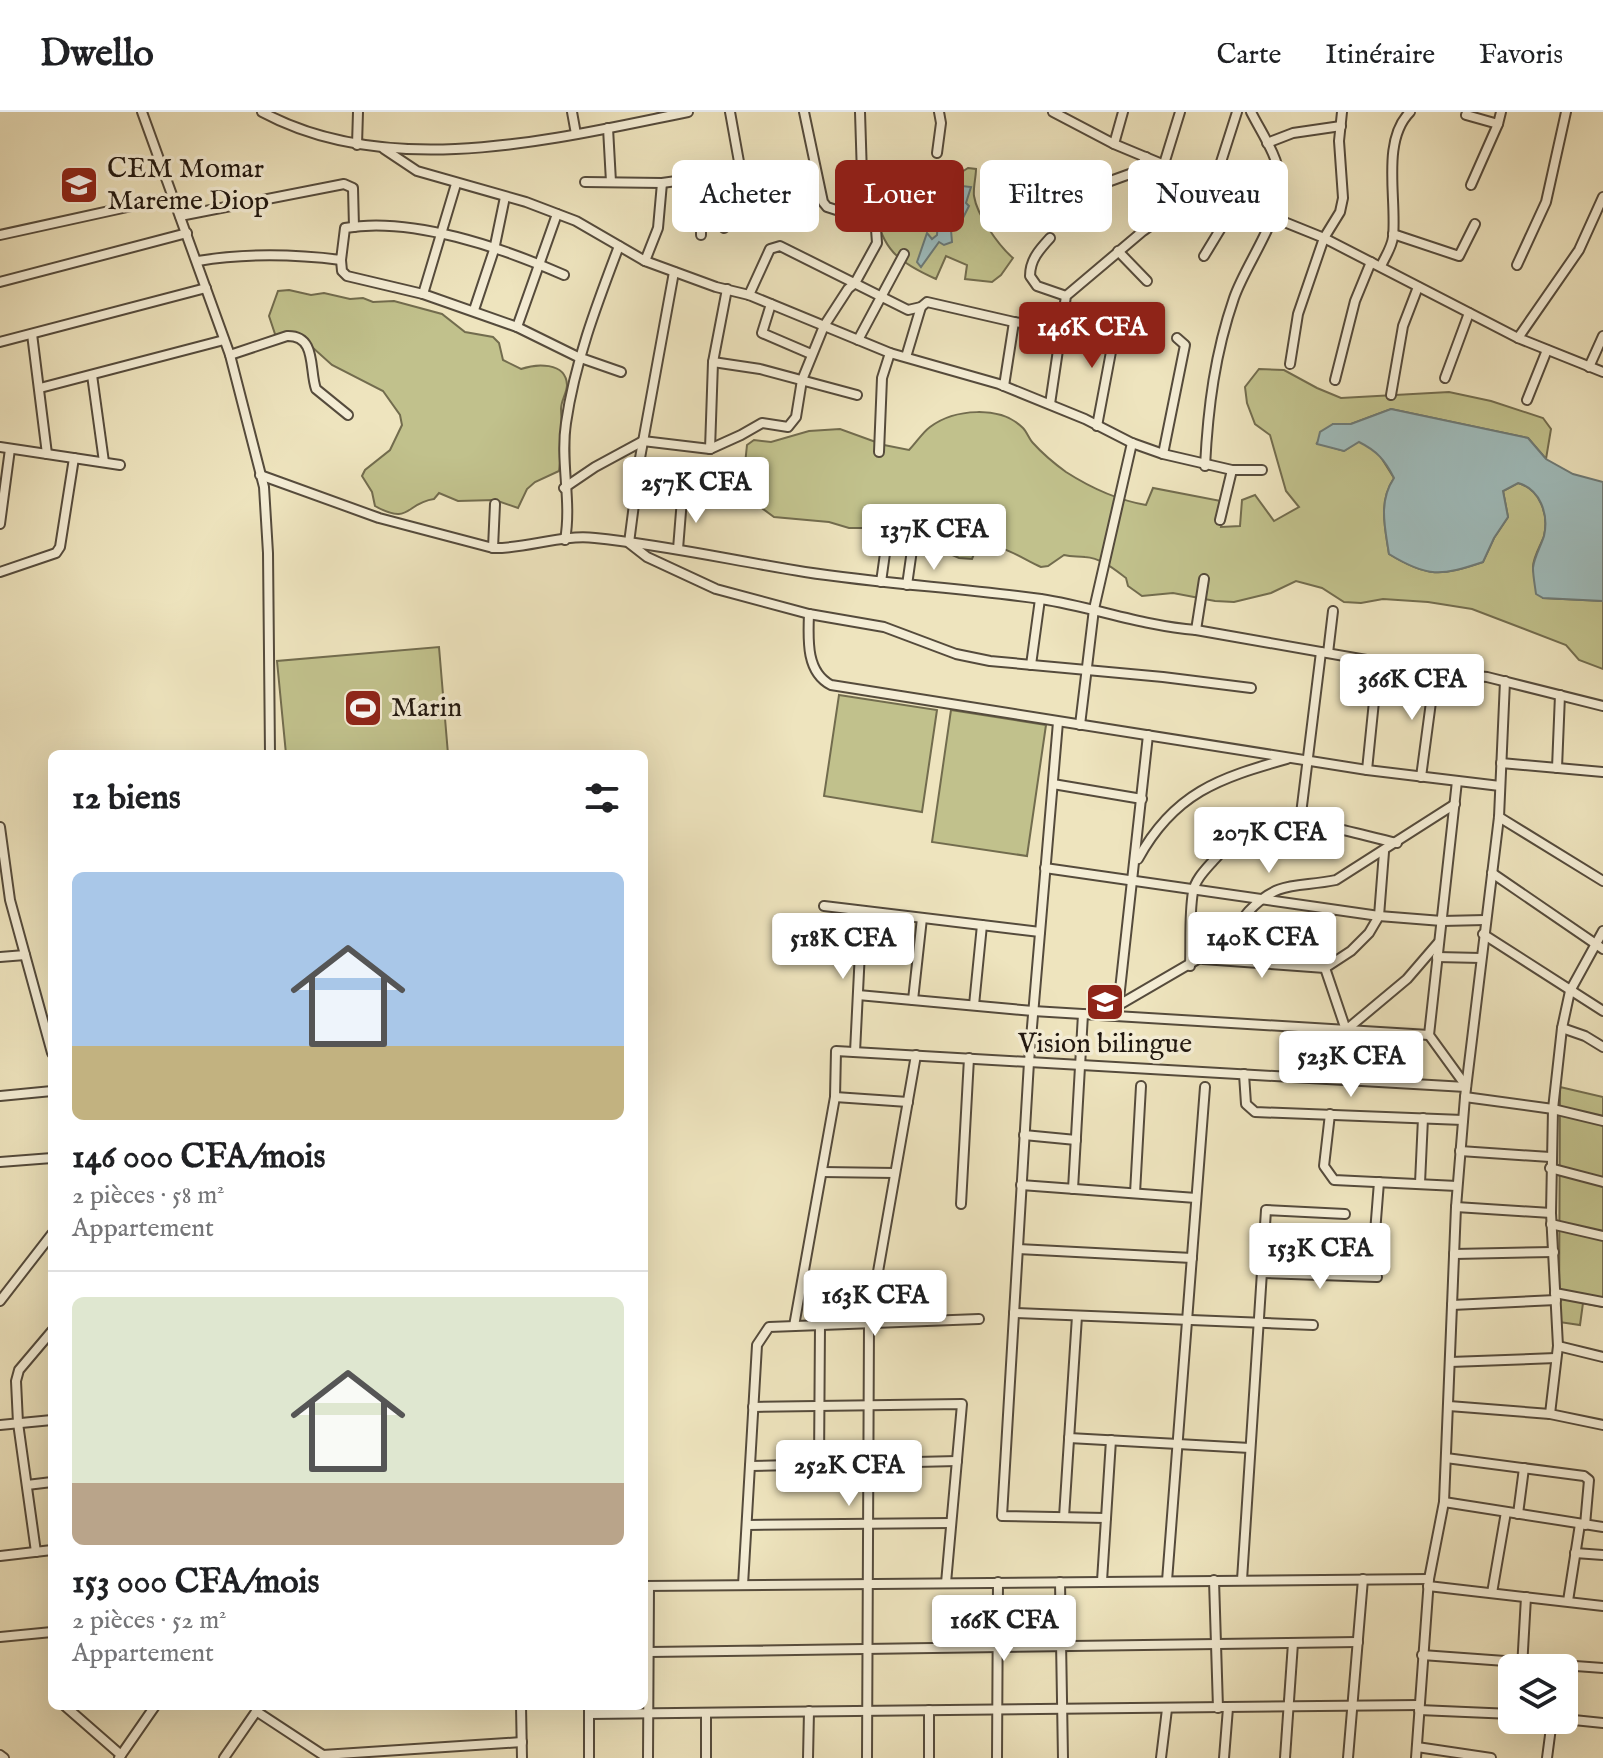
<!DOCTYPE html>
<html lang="fr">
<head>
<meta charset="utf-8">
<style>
  :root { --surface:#fff; --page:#f2f2f2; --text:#202124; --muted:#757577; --line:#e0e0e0; --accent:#8f2418 }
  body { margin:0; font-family:"IM FELL English",serif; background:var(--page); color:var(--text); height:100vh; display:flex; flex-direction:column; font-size:30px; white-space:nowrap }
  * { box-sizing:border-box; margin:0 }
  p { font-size:26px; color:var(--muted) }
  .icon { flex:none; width:44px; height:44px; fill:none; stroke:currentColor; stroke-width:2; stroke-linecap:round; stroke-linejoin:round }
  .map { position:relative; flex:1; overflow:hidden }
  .panel { position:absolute; left:48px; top:638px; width:600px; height:960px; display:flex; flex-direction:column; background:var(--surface); border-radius:12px; box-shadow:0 8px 32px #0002 }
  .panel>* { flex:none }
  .guide { position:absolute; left:672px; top:48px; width:760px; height:72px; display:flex; gap:16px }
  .fabs { position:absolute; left:1498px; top:1542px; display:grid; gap:16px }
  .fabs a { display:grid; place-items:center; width:80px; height:80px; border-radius:12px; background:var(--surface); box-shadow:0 8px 32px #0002; font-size:40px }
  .price { position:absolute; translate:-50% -68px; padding:0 18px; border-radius:8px; background:#fff; color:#222; font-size:26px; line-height:52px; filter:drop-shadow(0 2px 4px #0008) }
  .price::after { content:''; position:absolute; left:50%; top:48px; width:24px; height:18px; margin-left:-12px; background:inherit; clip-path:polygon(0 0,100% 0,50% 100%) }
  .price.active { background:var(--accent); color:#fff }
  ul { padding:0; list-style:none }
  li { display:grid; align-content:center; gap:16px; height:424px; padding:0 24px }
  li+li { border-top:2px solid var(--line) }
  li span { display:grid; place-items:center; height:248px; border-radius:12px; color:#555 }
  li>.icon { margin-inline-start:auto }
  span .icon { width:144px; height:144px; fill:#fffc; stroke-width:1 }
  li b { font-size:34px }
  h2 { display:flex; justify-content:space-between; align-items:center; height:96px; padding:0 24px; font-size:34px }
  .chip { padding:0 28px; border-radius:12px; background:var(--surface); box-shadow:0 8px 32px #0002; font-size:28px; line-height:72px }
  .chip.active { background:var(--accent); color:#fff }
  header { display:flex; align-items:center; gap:48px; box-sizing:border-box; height:112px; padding:0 40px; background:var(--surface); border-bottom:2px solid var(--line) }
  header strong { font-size:38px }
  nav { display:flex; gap:44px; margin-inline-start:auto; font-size:28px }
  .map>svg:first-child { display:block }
  .green { fill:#c1c18c; stroke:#726c4e; stroke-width:2 }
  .water { fill:#9fbcbc; stroke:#6d7a77; stroke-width:2 }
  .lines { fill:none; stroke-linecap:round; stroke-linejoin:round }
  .street-casing { stroke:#554b3c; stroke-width:12 }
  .street { stroke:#f4edd5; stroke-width:8 }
  .labels { text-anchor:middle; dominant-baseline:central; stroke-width:7; stroke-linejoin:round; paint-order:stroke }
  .poi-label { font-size:28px; fill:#221810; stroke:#f4edd5; text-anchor:start }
</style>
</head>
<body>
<header>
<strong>Dwello</strong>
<nav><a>Carte</a><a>Itinéraire</a><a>Favoris</a></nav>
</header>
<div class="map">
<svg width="1603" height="1646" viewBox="0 0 1603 1646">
  <rect width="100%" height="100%" fill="#eee4be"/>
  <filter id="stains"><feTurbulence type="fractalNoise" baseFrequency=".0025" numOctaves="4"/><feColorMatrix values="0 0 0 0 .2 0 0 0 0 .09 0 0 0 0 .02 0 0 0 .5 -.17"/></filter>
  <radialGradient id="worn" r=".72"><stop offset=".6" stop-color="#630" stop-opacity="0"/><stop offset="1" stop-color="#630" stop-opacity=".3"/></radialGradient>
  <g class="green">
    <path d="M968,56L976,57C976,65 973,76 974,84C977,103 998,133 1013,146L1001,163L992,170L965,167L967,153L946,144L936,167C898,150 882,138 874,95L882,84L935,77Z"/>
    <path d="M289,178L311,183L324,181L350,187L363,186L373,190L394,189L442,202L465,220L493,225L499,231L503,248L521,257C535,252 566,249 567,273C567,281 561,288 561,297C562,316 562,339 559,359L535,370L527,377L518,396L495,388L458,389L439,381L434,387C405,391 411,414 375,394L372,380L362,364L365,358L390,338L402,313L400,303L383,279L332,253L302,226L277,228L269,204L278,179Z"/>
    <path d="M1259,257L1284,258L1317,276L1341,286L1449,280L1491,289L1543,306L1551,317L1546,347L1528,326L1391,297L1351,312H1333L1317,331L1344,339L1359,329L1377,339L1394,366C1378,390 1385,415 1389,442C1428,466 1441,464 1483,450L1494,426L1508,405L1503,379L1518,371C1540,377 1549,402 1544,424C1541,433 1533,445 1533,455C1533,464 1540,477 1543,486L1603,489V557L1579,548L1566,533L1472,497L1428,490L1383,487L1361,491L1344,490L1322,476L1296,469L1271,481L1234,490L1215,489L1173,481L1142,484L1128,474L1126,466C1114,457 1101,446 1085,445C1077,444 1072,445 1064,443L1048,454L1041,455C1022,447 998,428 977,435L972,447L959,446L914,426L870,416H849L829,410L774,405L748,386L743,371L747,333L754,328L771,330L809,319L840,317L884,333L909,338C916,331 922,321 930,315C954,297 1000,293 1023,316C1027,320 1029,327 1033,331C1042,341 1055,352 1066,360C1091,376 1117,388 1146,393L1153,376L1226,390L1221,415L1240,414L1242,388L1255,383L1274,409L1299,395L1286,379L1270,323L1255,312L1247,291L1245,275Z"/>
    <polygon points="439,535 448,642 286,642 277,549"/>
    <polygon points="839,583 937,598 922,700 824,684"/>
    <polygon points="951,598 1046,613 1027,744 932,730"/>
    <polygon points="1560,975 1603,985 1603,1195 1583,1191 1580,1213 1559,1210"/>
  </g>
  <g class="water">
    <polygon points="962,74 971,75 966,91 969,94 963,106 957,105 951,118 952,130 944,133 939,130 921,155 917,150 927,121 932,127 937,123 938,105 948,94 958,90"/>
    <path d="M1391,297L1528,326L1546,347L1573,362L1603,370V489L1543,486L1536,482C1535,474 1533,464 1533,456C1534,445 1541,434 1544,424C1549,402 1540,377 1518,371L1503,379L1508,405L1494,426L1483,450C1441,464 1428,466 1389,442C1385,415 1378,390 1394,366C1385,348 1377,339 1359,330L1344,339L1317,332L1320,320L1333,312H1351Z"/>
  </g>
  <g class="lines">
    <g class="street-casing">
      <g id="street">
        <polyline points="142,0 230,243 264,375 268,441 270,642"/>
        <path d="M262,0C390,69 554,27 688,0"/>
        <polyline points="572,0 576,22"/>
        <polyline points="730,0 743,72 752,94 784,78 818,69"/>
        <polyline points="804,0 823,90 827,95 855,104 862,99 863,95 860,0"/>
        <polyline points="1053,0 1114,32 1198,67 1272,105 1324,126 1518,226 1603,260"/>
        <polyline points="1466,3 1498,12 1501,0"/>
        <polyline points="608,16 611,70"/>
        <polyline points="1267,31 1293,21 1341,14"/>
        <polyline points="1114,32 1123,0"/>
        <polyline points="357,33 358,0"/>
        <polyline points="384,37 417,59 526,90 576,109 645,149 716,175 749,183 890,241 999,272 1085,307 1132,331 1163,342 1232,358 1262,358"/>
        <polyline points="937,41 941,11 939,0"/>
        <polyline points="1164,52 1180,0"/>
        <polyline points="698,66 701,83 701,123"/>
        <polyline points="585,70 662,71 698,66 740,54"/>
        <polyline points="456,72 423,182 517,215 578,245 621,260"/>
        <polyline points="1471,73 1498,12"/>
        <polyline points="1213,75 1237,0"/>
        <polyline points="1063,92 1091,76 1138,59 1146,45"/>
        <polyline points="180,104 344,72 353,76 354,115"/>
        <polyline points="724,116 728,103 752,94"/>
        <polyline points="1393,122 1459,144 1475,112"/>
        <polyline points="0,123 173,85"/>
        <path d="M1050,126C1039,138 1030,148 1030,164L1037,174L1066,184"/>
        <polyline points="1118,139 1147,169"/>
        <polyline points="1204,144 1238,88"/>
        <polyline points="341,148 342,159 347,164 423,182"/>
        <path d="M198,149C246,141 293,142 341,148L345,116C411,104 503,136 564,163"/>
        <polyline points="645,149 658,116 662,71"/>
        <polyline points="1517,153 1546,90 1566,0"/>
        <path d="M1381,154C1385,145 1392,135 1393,125C1397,87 1381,29 1410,0"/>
        <polyline points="674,160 640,346 629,431 647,445 716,477 809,502 884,515 956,542 990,549 1163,565 1251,576"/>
        <polyline points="0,170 187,121"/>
        <polyline points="749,183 770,137 780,134 908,198 921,195 927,190 1014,210 1062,217"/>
        <polyline points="771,192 762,221 811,242"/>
        <polyline points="474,198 494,138 505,85"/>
        <polyline points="517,215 557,102"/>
        <polyline points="32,222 47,342"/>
        <polyline points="1518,226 1579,138 1603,85"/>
        <polyline points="858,228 904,142"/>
        <polyline points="0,230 206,176"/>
        <path d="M230,243L287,224C317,223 309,258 316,277L348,303"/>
        <polyline points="906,245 921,195"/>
        <polyline points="713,250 760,257 857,283"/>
        <polyline points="1290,252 1298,202 1324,126 1340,100 1343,86 1339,29 1342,0"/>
        <polyline points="1589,255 1603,224"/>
        <polyline points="92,263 104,350"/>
        <polyline points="1445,266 1469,201"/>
        <polyline points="1335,268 1355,189 1371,150"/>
        <polyline points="1004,274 1014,210"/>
        <polyline points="40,276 224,228"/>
        <polyline points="1391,283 1403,214 1418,175"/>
        <polyline points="1527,288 1547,238"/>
        <polyline points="1050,292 1066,184 1143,119 1178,94 1198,67"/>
        <polyline points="1097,314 1117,208"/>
        <polyline points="0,335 120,353"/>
        <polyline points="710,337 713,250 727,177"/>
        <polyline points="879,340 882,266 890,241"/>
        <polyline points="1163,342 1185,233 1177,226"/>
        <path d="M1205,354C1208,295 1215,241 1234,186C1246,151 1283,104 1280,67C1278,44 1261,20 1251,0"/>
        <path d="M260,363L379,406L493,436C527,437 561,422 595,426C666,433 735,449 805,460C883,472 963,476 1041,487C1093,495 1143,514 1196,518L1435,560L1487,565L1603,594"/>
        <polyline points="564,376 595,355 643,329 710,337 741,323 762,311 788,315 796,305 802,268 824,214 848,177 855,171 877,131 876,117 871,107 862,99"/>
        <polyline points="1220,408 1232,358"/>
        <polyline points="0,412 10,337"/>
        <path d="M565,428C572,389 560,350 566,311C575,249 597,192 619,134"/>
        <polyline points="493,436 495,392"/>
        <polyline points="678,437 682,387"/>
        <polyline points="0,460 56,441 60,435 74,346"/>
        <polyline points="881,470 889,413"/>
        <polyline points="907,473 913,431"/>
        <path d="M809,502C808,528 806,560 831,573L1367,658L1500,674"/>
        <polyline points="1196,518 1204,467"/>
        <polyline points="1328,541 1333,499"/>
        <polyline points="1031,553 1040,487"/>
        <polyline points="1058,610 1029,950 1002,1404 1106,1406"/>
        <polyline points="1080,613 1094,497 1132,331"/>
        <polyline points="1501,651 1603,660"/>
        <polyline points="1557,656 1560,583"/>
        <polyline points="1367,658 1378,550"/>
        <polyline points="1421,665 1435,560"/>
        <polyline points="1457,669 1429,923 1466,974"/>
        <polyline points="1053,672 1142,687"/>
        <polyline points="1499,705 1603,769"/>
        <polyline points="1300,710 1321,540"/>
        <polyline points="0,715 10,788 52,941"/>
        <path d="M1138,747C1174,681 1219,666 1287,647"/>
        <polyline points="1045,756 1379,804 1442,809 1485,808"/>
        <polyline points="1492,761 1603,837"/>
        <polyline points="824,794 1040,820"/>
        <polyline points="1483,822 1603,899"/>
        <polyline points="0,845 25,843"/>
        <polyline points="1437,845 1481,846"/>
        <polyline points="1203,847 1325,856 1351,839 1369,821 1379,804 1384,740"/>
        <path d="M1190,854C1191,830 1189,803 1193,780C1195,768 1205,758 1213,749C1267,688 1329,716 1397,731"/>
        <polyline points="1325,856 1346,918 1407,867 1438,831"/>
        <polyline points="858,883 1033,899 1429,923"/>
        <polyline points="913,888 922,806"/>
        <polyline points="974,893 982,813"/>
        <path d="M1119,893L1222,833C1235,824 1239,810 1249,799C1279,767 1298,776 1336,768L1455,692"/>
        <polyline points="1118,896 1148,623"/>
        <polyline points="1562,916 1585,924 1603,935"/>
        <polyline points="855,940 862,799"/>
        <polyline points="1244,962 1246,992 1255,1000 1463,1008"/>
        <polyline points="0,984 52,979"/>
        <polyline points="835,985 908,990"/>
        <polyline points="1465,985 1553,997 1603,1009"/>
        <polyline points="1330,1002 1324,1054 1334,1068 1457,1074"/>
        <polyline points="1024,1023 1076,1028"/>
        <polyline points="1460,1039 1550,1045"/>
        <polyline points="0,1050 52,1046"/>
        <polyline points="1550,1056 1603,1070"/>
        <polyline points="822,1060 895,1061"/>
        <polyline points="1420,1071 1423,1006"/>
        <polyline points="1021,1073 1196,1086"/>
        <polyline points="1073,1077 1083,902"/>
        <polyline points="1135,1081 1141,974"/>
        <polyline points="961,1092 969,946"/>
        <polyline points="1456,1095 1551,1101"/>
        <polyline points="1551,1112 1603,1124"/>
        <polyline points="1018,1137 1192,1146"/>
        <polyline points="1454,1142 1554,1140"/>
        <polyline points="1373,1146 1379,1070"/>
        <polyline points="1263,1161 1377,1165"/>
        <polyline points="1555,1181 1603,1190"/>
        <polyline points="0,1189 52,1122"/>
        <polyline points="1452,1193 1556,1188"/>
        <polyline points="1014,1201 1313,1213"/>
        <polyline points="794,1214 835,985 836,939 1466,975"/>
        <polyline points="1558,1234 1603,1245"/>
        <polyline points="1450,1250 1556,1246"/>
        <polyline points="1449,1294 1550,1302 1603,1313"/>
        <polyline points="753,1295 962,1292 946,1471"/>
        <polyline points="1550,1302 1558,1234 1551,1101 1553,997 1562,916 1570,879 1603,819"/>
        <polyline points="0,1313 52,1308"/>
        <polyline points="1069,1326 1250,1336"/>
        <polyline points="1446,1346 1584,1364 1589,1368 1585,1413"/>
        <polyline points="819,1352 820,1213"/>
        <polyline points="750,1354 957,1349"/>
        <polyline points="27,1373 52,1370"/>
        <polyline points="1444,1390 1603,1415"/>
        <polyline points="1518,1402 1524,1356"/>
        <polyline points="1064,1405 1077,1204"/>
        <polyline points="747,1413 951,1411"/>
        <polyline points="36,1440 18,1311 16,1269 19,1258 52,1219"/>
        <polyline points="1575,1441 1603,1443"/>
        <polyline points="0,1444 52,1438"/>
        <polyline points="1214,1468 1218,1596"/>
        <polyline points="1242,1468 1266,1098 1345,1102"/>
        <polyline points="1102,1469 1111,1328"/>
        <polyline points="1167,1469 1205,975"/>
        <polyline points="1060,1470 1063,1646"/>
        <polyline points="743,1473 757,1233 769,1215 979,1207"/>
        <polyline points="644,1474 1429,1467"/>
        <polyline points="1428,1474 1603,1494"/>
        <polyline points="1492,1481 1506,1400"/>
        <polyline points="1568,1489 1580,1412"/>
        <polyline points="0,1525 52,1520"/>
        <polyline points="649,1540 1358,1530"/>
        <polyline points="1422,1543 1603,1556"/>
        <polyline points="1522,1556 1526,1485"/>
        <polyline points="65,1594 121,1643"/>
        <polyline points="521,1594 522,1646"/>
        <polyline points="1419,1598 1512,1602"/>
        <polyline points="256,1599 323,1643 522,1630"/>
        <polyline points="706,1601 706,1646"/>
        <polyline points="589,1602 1419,1593"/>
        <polyline points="1564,1607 1603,1611"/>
        <polyline points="1417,1635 1491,1646"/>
        <polyline points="0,1643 4,1646"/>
        <polyline points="119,1646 155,1594"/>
        <polyline points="224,1646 260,1594"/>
        <polyline points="589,1646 589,1594"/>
        <polyline points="648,1646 649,1474"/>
        <polyline points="808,1646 809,1599"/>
        <polyline points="867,1646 869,1211 916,943"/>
        <polyline points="929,1646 929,1598"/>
        <polyline points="997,1646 998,1470"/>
        <polyline points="1161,1646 1167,1597"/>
        <polyline points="1224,1646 1228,1596"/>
        <polyline points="1285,1646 1293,1531"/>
        <polyline points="1348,1646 1363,1467"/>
        <polyline points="1416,1646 1429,1467 1444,1390 1456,1095 1465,985 1499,705 1505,569"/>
        <polyline points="1547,1646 1552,1608"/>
      </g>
    </g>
    <use href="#street" class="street"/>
  </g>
  <defs>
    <g id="school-square" transform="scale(2)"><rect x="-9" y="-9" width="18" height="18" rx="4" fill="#8f2418" stroke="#f4edd5"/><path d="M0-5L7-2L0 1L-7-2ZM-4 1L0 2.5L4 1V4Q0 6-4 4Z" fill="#fff"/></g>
    <g id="stadium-square" transform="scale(2)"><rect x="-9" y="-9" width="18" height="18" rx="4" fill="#8f2418" stroke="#f4edd5"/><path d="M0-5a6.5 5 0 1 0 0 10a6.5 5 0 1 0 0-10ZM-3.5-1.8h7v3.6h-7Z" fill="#fff"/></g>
  </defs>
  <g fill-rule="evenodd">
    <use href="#school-square" x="79" y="73"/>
    <use href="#stadium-square" x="363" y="596"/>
    <use href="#school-square" x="1105" y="890"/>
  </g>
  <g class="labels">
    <g class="poi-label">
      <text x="107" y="57">CEM Momar<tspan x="107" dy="32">Mareme Diop</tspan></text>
      <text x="391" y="596">Marin</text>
      <text x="1105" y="932" text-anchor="middle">Vision bilingue</text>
    </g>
  </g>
  <rect width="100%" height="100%" filter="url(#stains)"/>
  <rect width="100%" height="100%" fill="url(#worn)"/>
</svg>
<div class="fabs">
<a><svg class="icon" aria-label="layers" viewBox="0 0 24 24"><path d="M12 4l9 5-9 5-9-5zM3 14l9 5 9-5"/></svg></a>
</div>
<b class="price active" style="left:1092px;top:258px">146K CFA</b>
<b class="price" style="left:696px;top:413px">257K CFA</b>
<b class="price" style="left:934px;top:460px">137K CFA</b>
<b class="price" style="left:1412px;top:610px">366K CFA</b>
<b class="price" style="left:1269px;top:763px">207K CFA</b>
<b class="price" style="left:1262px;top:868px">140K CFA</b>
<b class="price" style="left:843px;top:869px">518K CFA</b>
<b class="price" style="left:1351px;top:987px">523K CFA</b>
<b class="price" style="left:1320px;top:1179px">153K CFA</b>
<b class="price" style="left:875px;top:1226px">163K CFA</b>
<b class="price" style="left:849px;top:1396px">252K CFA</b>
<b class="price" style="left:1004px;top:1551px">166K CFA</b>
<div class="guide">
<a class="chip">Acheter</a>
<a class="chip active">Louer</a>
<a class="chip">Filtres</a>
<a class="chip">Nouveau</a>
</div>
<section class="panel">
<h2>12 biens<svg class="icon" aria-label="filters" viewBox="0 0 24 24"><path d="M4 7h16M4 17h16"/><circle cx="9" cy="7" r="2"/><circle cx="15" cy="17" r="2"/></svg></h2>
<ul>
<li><span style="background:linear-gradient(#a9c7e8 70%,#c2b280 0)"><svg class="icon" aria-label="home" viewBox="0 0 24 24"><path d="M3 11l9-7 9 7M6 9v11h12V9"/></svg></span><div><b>146 000 CFA/mois</b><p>2 pièces · 58 m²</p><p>Appartement</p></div></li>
<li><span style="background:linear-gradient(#dfe7d0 75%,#b9a48a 0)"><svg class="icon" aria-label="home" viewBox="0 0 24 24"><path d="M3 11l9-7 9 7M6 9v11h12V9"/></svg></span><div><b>153 000 CFA/mois</b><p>2 pièces · 52 m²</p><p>Appartement</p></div></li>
</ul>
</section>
</div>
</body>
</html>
